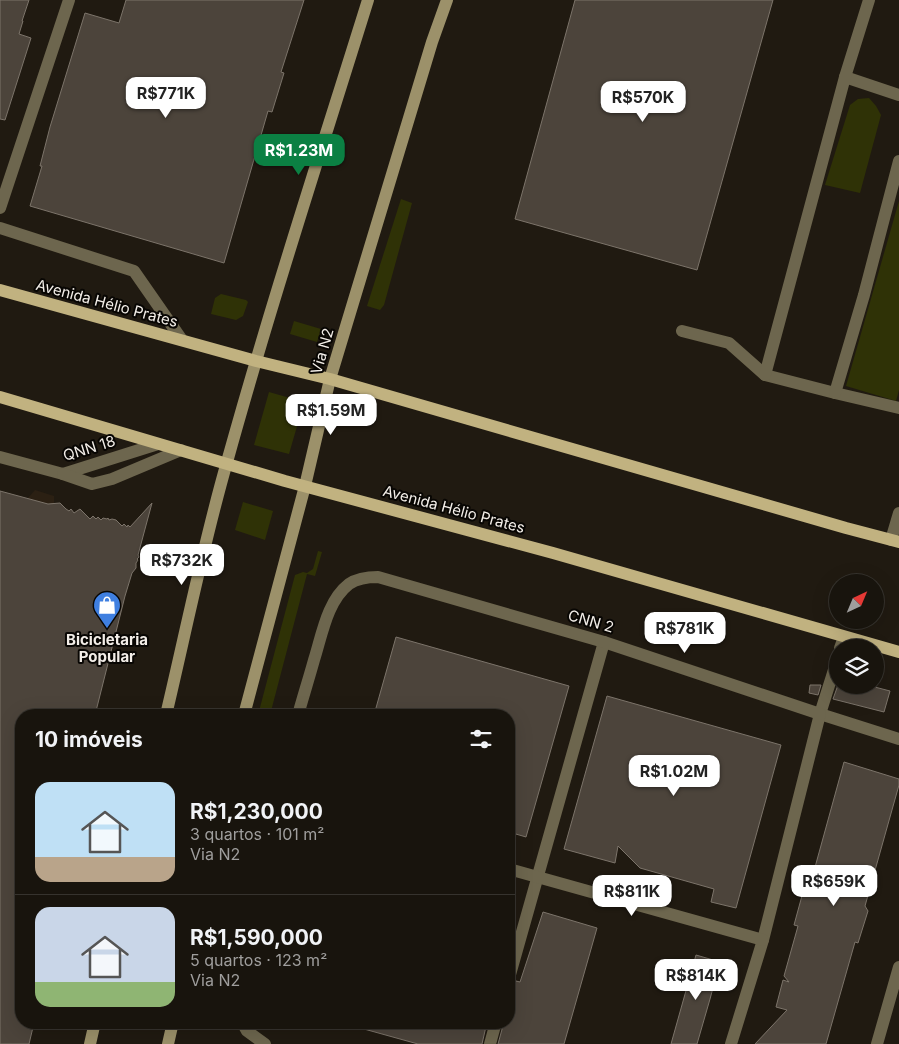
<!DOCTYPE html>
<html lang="pt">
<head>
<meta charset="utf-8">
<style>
  :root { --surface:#18140d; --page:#25211b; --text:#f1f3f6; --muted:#9f9e9d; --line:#36332e; --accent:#0b8043 }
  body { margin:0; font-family:Inter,sans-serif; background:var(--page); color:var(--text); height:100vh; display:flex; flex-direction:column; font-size:19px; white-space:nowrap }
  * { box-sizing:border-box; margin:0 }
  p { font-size:16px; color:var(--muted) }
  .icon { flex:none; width:28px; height:28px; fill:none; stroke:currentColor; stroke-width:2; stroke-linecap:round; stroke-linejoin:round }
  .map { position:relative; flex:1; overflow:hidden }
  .panel { position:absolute; left:15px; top:709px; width:500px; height:320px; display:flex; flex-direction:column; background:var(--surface); border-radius:20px; box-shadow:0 5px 20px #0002,0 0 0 1px var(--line) }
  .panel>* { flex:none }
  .needle { width:32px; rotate:44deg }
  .fabs { position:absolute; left:829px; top:574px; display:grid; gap:10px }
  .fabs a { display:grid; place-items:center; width:55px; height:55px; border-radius:50%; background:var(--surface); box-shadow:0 5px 20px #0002,0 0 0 1px var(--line); font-size:25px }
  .price { position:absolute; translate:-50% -42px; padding:0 11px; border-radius:10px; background:#fff; color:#222; font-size:16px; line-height:32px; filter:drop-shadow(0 1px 2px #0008) }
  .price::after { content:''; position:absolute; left:50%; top:30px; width:15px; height:11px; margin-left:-8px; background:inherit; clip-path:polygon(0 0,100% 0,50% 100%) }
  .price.selected { background:var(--accent); color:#fff }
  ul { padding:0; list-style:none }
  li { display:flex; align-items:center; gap:15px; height:125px; padding:0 20px }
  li+li { border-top:1px solid var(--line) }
  li span { display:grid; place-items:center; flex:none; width:140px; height:100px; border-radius:15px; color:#555 }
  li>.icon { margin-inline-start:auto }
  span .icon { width:60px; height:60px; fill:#fffc; stroke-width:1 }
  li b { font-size:21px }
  h2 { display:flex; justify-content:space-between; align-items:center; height:60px; padding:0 20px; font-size:21px }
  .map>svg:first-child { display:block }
  .built { fill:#2b2013 }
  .green { fill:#2f3206 }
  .building { fill:#4c443b; stroke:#7c746a }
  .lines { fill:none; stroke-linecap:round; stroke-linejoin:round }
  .lane { stroke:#6d664e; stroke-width:12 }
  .street { stroke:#6d664e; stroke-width:12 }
  .secondary { stroke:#9c916a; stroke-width:12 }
  .primary { stroke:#c1b280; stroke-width:12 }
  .labels { text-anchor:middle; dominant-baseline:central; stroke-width:4; stroke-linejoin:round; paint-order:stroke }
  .street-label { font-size:15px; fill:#f3eee8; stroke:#080603 }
  .poi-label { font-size:15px; font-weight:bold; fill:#f3eee8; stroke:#080603 }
</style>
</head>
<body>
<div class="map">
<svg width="899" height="1044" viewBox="0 0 899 1044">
  <rect width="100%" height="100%" fill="#201a11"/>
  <polygon class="built" points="35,490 54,496 54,516 31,511 28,498"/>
  <g class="green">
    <polygon points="869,98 876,106 881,115 860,193 825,185 850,105 858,99"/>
    <polygon points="401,199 412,203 384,305 380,310 367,306"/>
    <polygon points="899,201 899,390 896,401 846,386"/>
    <polygon points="221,294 246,300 248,302 243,316 236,320 211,314 215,298"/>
    <polygon points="294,321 321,329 317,342 290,334"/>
    <polygon points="269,392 304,402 289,454 254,445"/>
    <polygon points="243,502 273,511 265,540 235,530"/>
    <polygon points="318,551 322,552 315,576 307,574 270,715 258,715 295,575 303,572 307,573 313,569"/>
  </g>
  <g class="building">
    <polygon points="0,0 29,0 22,21 23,21 19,34 31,38 5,120 0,119"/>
    <polygon points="126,0 304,0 281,72 284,73 272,112 268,111 224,263 30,206 42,166 40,166 50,127 85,13 119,23"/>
    <polygon points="575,0 773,0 697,270 515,219"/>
    <polygon points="0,491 48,504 60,503 66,509 69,511 71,509 74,513 80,509 90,519 93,516 96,519 98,517 101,520 103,518 107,519 108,518 109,520 112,519 116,520 122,526 124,524 127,527 128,525 130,527 152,503 138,555 139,557 137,559 138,560 136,563 136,568 132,573 125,596 95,715 21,715 21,1022 34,1023 29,1044 0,1044"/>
    <polygon points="396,637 569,686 526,837 509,832 509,715 374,715"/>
    <polygon points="810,685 821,685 818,695 809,693"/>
    <polygon points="838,685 867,685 890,691 884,712 833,699"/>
    <polygon points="607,696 781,745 736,908 711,902 714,889 640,868 618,846 615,863 564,849"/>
    <polygon points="844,762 899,779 899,785 865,906 868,911 858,943 855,942 826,1044 755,1044 787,1010 776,1007 783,980 789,982 784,976 798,926 794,925 803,892 809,889"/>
    <polygon points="543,912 597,928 564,1044 498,1044 504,1022 509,1022 509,986 514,984 516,981 520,982"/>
    <polygon points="696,955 720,962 710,999 697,1044 671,1044"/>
    <polygon points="365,1022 487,1022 482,1044 418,1044 364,1029"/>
  </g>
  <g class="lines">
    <g class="lane">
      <polyline points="845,77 899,95"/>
      <polyline points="0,228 134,271 182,340"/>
      <polyline points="682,331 729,343 765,375 835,393 899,408"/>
      <polyline points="765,375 845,77 869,0"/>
      <polyline points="835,393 864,295 899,161"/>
      <polyline points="0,457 63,474 158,444"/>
      <polyline points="63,474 92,484 112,479 181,450"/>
      <polyline points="891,540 899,513"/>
      <polyline points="840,648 844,637"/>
      <polyline points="820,714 838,657"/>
      <polyline points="509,978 604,642"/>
      <polyline points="490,1044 496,1022"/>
      <polyline points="877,1044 899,967"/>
    </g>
    <g class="street">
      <polyline points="0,208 69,0"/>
      <polyline points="820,714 899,739"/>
      <path d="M298,715C303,697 309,678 314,660C322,635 327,601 349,584C358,578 368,577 378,577L604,642L820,714L763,940L731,1044"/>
      <polyline points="509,869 763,940"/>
      <polyline points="242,1022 247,1031 265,1044"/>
    </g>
    <g class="secondary">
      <path d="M166,715C186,631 203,545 227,462C270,307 320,154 368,0"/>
      <polyline points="244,715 305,486 330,379 432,42 447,0"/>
      <polyline points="90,1044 95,1022"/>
      <polyline points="168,1044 173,1022"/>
    </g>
    <g class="primary">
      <polyline points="0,290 256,361 330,379 846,528 899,542"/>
      <polyline points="0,397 285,481 553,553 899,652"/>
    </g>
  </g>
  <defs>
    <g id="shop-pin" transform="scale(1.4375)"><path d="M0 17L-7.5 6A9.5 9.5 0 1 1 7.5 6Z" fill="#3f7fe0" stroke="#080603"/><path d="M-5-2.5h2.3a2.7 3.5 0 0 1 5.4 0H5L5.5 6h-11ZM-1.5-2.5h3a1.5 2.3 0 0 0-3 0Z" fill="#fff"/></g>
  </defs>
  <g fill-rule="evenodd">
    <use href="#shop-pin" x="107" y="605"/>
  </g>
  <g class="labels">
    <g class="street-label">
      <text transform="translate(107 303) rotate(15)">Avenida Hélio Prates</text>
      <text transform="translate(322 351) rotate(-74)">Via N2</text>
      <text transform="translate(89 448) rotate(-17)">QNN 18</text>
      <text transform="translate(454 509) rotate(15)">Avenida Hélio Prates</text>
      <text transform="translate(591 621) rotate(16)">CNN 2</text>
    </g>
    <g class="poi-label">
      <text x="107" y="639">Bicicletaria<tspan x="107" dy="17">Popular</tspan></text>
    </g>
  </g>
</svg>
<div class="fabs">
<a><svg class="needle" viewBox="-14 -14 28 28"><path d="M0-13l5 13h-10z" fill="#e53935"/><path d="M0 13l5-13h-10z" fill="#9f9e9d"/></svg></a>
<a><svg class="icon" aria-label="layers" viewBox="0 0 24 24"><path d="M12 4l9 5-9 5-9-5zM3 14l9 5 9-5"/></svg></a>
</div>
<b class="price" style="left:166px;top:119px">R$771K</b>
<b class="price" style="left:643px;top:123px">R$570K</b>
<b class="price selected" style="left:299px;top:176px">R$1.23M</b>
<b class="price" style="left:331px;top:436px">R$1.59M</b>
<b class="price" style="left:182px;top:586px">R$732K</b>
<b class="price" style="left:685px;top:654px">R$781K</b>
<b class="price" style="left:674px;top:797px">R$1.02M</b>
<b class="price" style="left:834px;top:907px">R$659K</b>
<b class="price" style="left:632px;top:917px">R$811K</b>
<b class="price" style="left:696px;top:1001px">R$814K</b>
<section class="panel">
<h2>10 imóveis<svg class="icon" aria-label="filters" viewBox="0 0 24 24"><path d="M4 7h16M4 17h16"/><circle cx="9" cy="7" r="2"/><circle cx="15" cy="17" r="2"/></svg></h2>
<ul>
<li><span style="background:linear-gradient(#bfe0f5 75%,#b9a48a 0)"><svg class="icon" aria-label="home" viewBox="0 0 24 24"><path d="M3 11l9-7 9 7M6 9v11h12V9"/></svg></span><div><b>R$1,230,000</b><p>3 quartos · 101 m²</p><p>Via N2</p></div></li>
<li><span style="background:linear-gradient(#c9d6e8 75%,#8fb573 0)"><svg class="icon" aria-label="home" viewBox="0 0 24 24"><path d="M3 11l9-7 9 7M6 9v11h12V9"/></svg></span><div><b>R$1,590,000</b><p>5 quartos · 123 m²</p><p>Via N2</p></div></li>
</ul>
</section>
</div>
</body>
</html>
